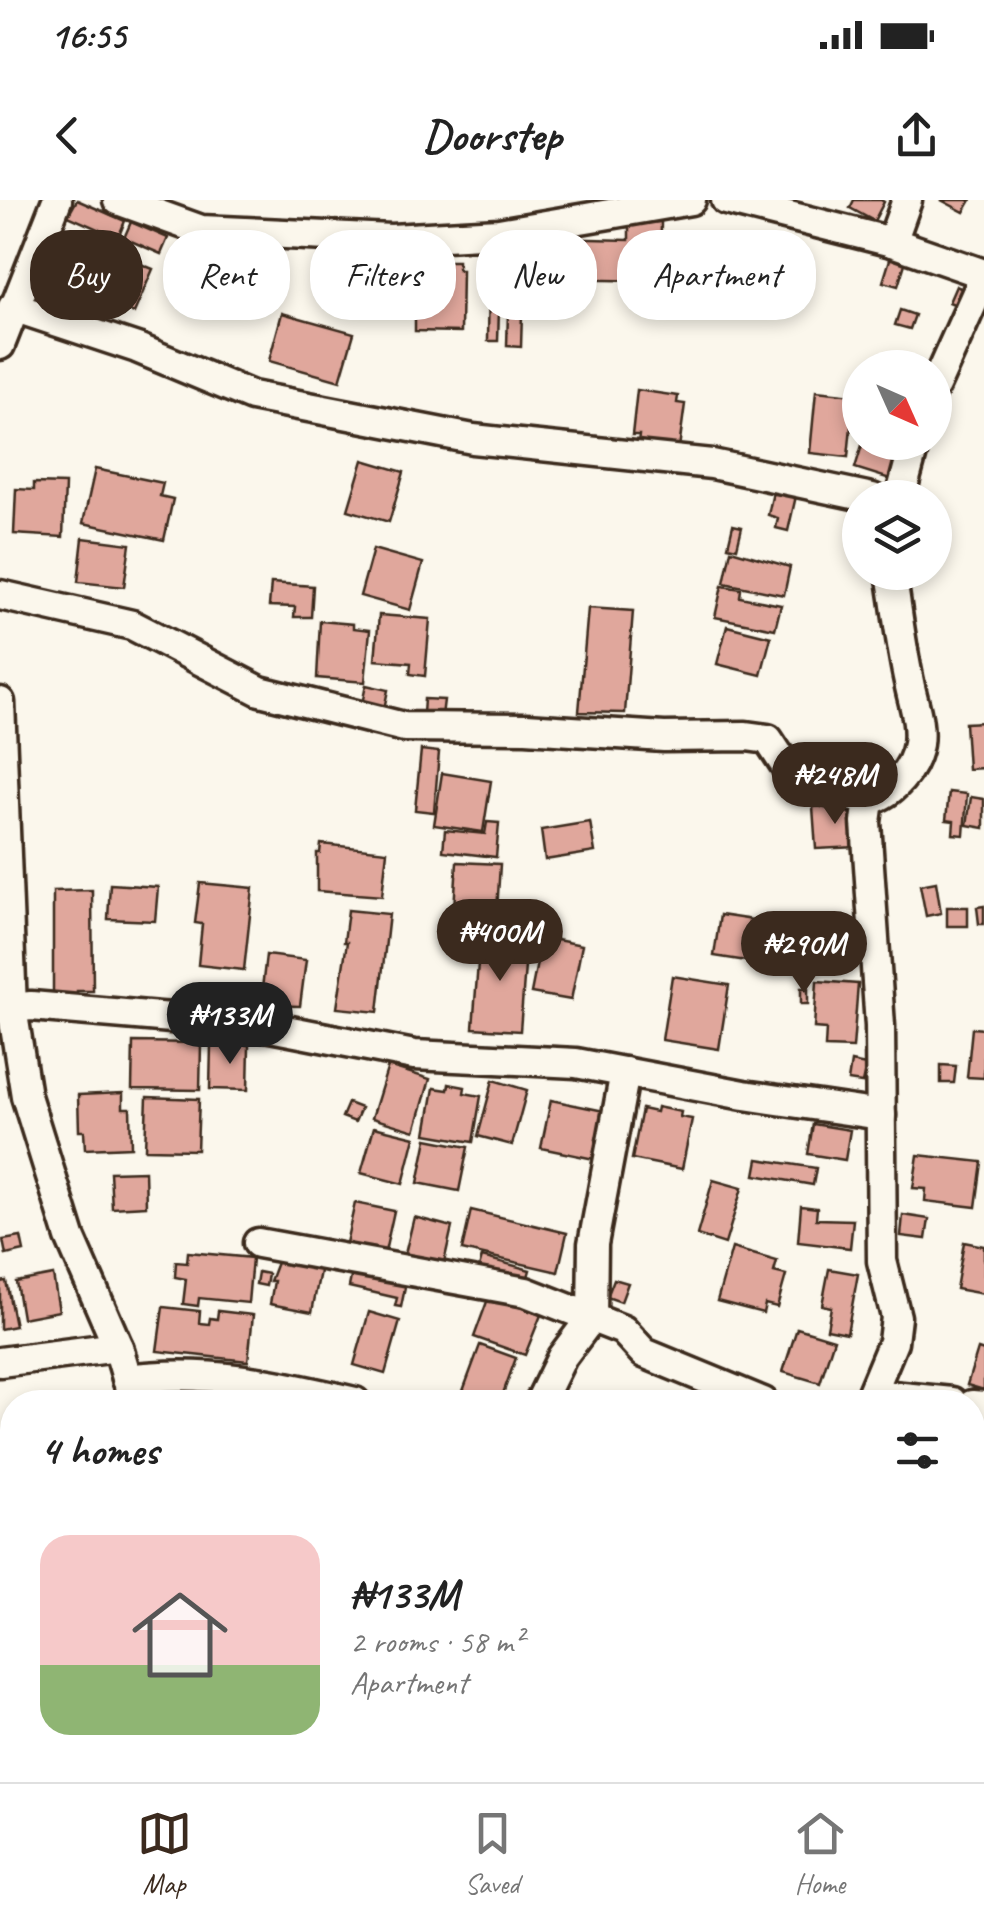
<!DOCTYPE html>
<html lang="en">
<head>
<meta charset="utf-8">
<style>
  :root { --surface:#fff; --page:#f2f2f2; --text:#222; --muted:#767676; --line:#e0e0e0; --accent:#3b2a1e }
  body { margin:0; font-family:Caveat,sans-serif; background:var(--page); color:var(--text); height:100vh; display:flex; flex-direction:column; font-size:38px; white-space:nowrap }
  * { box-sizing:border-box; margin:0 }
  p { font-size:32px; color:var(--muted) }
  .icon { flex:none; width:55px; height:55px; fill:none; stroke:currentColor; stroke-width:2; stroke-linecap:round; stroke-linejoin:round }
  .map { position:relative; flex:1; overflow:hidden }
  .panel { position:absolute; left:0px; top:1190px; width:985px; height:392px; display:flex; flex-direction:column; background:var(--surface); border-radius:40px 40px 0 0; box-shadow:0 5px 15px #0003 }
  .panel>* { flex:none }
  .hud { position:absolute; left:30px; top:30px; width:925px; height:90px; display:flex; gap:20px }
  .needle { width:65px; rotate:135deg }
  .fabs { position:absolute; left:842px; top:150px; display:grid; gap:20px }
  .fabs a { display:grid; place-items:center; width:110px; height:110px; border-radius:50%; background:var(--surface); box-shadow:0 5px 15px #0003; font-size:50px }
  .price { position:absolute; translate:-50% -85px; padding:0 22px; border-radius:35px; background:var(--accent); color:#fff; font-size:32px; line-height:65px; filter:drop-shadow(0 2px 5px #0008) }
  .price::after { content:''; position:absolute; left:50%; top:60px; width:30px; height:22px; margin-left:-15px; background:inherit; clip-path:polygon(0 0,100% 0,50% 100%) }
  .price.active { background:#222; color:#fff }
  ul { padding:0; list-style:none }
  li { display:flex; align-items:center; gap:30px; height:250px; padding:0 40px }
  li+li { border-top:2px solid var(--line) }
  li span { display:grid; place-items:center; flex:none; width:280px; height:200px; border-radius:30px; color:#555 }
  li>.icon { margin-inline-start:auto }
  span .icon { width:120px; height:120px; fill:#fffc; stroke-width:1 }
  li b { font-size:42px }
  h2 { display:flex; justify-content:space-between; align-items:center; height:120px; padding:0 40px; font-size:42px }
  .chip { padding:0 35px; border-radius:40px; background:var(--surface); box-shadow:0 5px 15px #0003; font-size:35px; line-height:90px }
  .chip.active { background:var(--accent); color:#fff }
  .status { display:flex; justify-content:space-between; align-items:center; height:70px; padding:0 50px; background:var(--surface); direction:ltr }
  .status svg { height:28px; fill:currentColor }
  header { display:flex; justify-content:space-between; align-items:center; height:130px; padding:0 40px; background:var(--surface); font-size:45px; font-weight:800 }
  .dock { display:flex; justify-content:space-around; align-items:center; height:140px; border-top:2px solid var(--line); background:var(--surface); font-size:28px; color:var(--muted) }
  .dock a { display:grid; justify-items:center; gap:5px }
  .dock .active { color:var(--accent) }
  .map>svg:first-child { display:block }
  .building { fill:#e0a79c; stroke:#3b2a1e; stroke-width:2.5 }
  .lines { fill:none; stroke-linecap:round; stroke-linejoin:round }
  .minor-casing { stroke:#3b2a1e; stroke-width:35 }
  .minor { stroke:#fbf7ec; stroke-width:28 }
</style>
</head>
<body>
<div class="status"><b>16:55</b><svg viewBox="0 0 49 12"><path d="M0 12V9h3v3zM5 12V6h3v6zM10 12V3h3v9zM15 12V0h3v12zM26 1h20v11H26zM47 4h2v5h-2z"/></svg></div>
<header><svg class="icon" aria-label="back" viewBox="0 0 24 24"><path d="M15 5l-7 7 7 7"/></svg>Doorstep<svg class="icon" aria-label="share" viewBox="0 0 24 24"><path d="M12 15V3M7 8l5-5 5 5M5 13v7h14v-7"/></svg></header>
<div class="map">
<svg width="984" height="1582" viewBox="0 0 984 1582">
  <rect width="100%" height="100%" fill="#fbf7ec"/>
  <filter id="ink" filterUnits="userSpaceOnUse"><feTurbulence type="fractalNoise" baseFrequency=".01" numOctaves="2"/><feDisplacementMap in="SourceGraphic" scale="20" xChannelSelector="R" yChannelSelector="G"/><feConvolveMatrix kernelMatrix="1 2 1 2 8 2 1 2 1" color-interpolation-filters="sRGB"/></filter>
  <g filter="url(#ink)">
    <g class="building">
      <polygon points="77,0 125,21 118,38 68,16"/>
      <polygon points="854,0 881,0 884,2 874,21 850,8"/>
      <polygon points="941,0 971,0 964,12"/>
      <polygon points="131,22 168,38 161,54 124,38"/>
      <polygon points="629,22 661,22 660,81 548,79 549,38 629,40"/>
      <polygon points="62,32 153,69 134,113 44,77"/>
      <polygon points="485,39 509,39 509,57 485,56"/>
      <polygon points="891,56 906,60 898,86 883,82"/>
      <polygon points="433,61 458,61 458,70 462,70 461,132 415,131 415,113 410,113 411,67 433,67"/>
      <polygon points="489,77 500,77 498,141 488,141"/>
      <polygon points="509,77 523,77 521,147 507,146"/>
      <polygon points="956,86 967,91 961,107 949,102"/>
      <polygon points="900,110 915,115 910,129 895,125"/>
      <polygon points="282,113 354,133 340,181 269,161"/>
      <polygon points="883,158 913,168 880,168"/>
      <polygon points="637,190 678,196 677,203 685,204 679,248 638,243 639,235 632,235"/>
      <polygon points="816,191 854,195 848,257 810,253"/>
      <polygon points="863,242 902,242 890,279 855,268"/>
      <polygon points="363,260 404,272 389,322 348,310"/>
      <polygon points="95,269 163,283 160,296 173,299 164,340 83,323"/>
      <polygon points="34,283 65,284 63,337 14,334 16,289 34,290"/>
      <polygon points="773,292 796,296 788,331 776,328 778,318 768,315"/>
      <polygon points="733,325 742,327 737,348 728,346"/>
      <polygon points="83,338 130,344 124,387 78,382"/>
      <polygon points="373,349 423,363 410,410 360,396"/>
      <polygon points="731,350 790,367 784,395 724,383"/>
      <polygon points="271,383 313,386 311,417 294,417 295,407 269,406"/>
      <polygon points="722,386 741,389 740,397 781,405 775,429 715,417"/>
      <polygon points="588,408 633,411 625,513 579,512"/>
      <polygon points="379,415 430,419 425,476 410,474 411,463 375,460"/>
      <polygon points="320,421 353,424 353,428 370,430 365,482 317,478"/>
      <polygon points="727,426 771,437 761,475 717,464"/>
      <polygon points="366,485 388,490 384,509 362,504"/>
      <polygon points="424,499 444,500 442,516 423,514"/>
      <polygon points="984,522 984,568 968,569 965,523"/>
      <polygon points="421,550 439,552 434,612 415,610"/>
      <polygon points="442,573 491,581 483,632 434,625"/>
      <polygon points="949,592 967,594 964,635 953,634 954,621 946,620"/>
      <polygon points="971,597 984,599 984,628 967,625"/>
      <polygon points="855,604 857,647 816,649 813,607"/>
      <polygon points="487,622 499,623 496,657 443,651 445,630 485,634"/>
      <polygon points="590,622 595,652 545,660 541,630"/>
      <polygon points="321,644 387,651 382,696 317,691 317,653 320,653"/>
      <polygon points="457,662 500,664 497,711 454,709"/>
      <polygon points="936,682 941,713 926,716 920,685"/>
      <polygon points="200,683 253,688 244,770 198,765 202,724 195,723"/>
      <polygon points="110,684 158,687 155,721 108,719"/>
      <polygon points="92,690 93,791 77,791 77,796 53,796 53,691"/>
      <polygon points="984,706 984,724 979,724 977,707"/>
      <rect x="947" y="707" width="21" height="19"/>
      <polygon points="348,710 389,714 378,812 337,808 347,742 344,742"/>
      <polygon points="720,715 773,723 766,764 714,756"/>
      <polygon points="480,737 527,740 520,831 473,828"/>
      <polygon points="542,737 582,745 571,800 531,793"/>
      <polygon points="266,755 306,760 300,806 260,805"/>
      <polygon points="672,776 729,785 719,849 662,840"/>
      <polygon points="817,781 858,784 853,848 825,847 826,829 814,828"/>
      <rect x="801" y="788" width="7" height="16"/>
      <polygon points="972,828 984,829 984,878 967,877"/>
      <polygon points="133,842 201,843 200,890 132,889"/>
      <polygon points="211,844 249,845 248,890 210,889"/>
      <polygon points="851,862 866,865 862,883 848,881"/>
      <polygon points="941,865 956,866 954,883 941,883"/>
      <polygon points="388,866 430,879 415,931 372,918"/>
      <polygon points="493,880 527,890 512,945 478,936"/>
      <polygon points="449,884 465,887 464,893 481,896 473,942 426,934 434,888 448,890"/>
      <polygon points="123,893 123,908 130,908 131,947 85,949 84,931 79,931 78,895"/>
      <polygon points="147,897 199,899 197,950 145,949"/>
      <polygon points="551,900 604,911 594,959 541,948"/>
      <polygon points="348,903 361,908 355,922 342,917"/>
      <polygon points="657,907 681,912 680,917 692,919 682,969 632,959 642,909 656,912"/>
      <polygon points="813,924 850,930 845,960 808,954"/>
      <polygon points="374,927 415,937 403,984 361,973"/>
      <polygon points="427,939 468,947 459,991 418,983"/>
      <polygon points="918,955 982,962 976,1007 925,1001 926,989 913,988"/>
      <polygon points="758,959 816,968 813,985 755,975"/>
      <polygon points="145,971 146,1006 112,1008 110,972"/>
      <polygon points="713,980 742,988 725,1044 697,1035"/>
      <polygon points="355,1003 394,1011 385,1052 346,1043"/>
      <polygon points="801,1006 817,1008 816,1019 853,1020 850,1048 798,1042"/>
      <polygon points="471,1010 567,1033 558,1072 462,1050"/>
      <polygon points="903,1015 929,1019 926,1039 901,1036"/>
      <polygon points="414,1017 452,1027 442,1071 403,1062"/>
      <polygon points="21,1037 24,1051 6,1055 3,1040"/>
      <polygon points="964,1042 984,1046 984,1094 956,1089"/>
      <polygon points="732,1048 777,1061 774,1072 786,1075 777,1107 765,1104 763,1113 717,1101"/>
      <polygon points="188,1052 252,1058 248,1103 199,1098 198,1106 183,1104 186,1079 175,1077 176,1062 187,1063"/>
      <polygon points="279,1057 321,1066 312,1112 270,1104 274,1081 270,1081"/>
      <polygon points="482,1057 530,1070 524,1091 476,1078"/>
      <polygon points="354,1062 408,1073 401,1107 395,1106 397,1098 349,1087"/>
      <polygon points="829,1069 858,1074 847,1133 827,1129 831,1107 822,1105"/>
      <polygon points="258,1072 268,1074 266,1086 256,1084"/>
      <polygon points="53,1075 59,1111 22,1118 16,1082"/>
      <polygon points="614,1079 628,1083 621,1102 607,1097"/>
      <polygon points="6,1081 15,1126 0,1129 0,1082"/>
      <polygon points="489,1096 541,1115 525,1155 474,1137"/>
      <polygon points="163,1107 200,1111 199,1123 209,1124 210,1118 217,1119 218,1111 253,1115 248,1161 157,1151"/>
      <polygon points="369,1112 400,1121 385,1174 354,1165"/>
      <polygon points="797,1128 834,1139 820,1183 783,1172"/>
      <polygon points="480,1145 516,1158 500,1202 463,1191"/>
      <polygon points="978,1149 984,1151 984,1190 967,1185"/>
      <polygon points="160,1184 185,1187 184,1201 158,1198"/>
      <polygon points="833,1193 856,1200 856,1202 830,1202"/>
      <polygon points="249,1195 264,1197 264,1202 248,1202"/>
      <polygon points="972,1229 984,1233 984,1288 972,1284"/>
      <polygon points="0,1471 12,1473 12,1520 0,1518"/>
    </g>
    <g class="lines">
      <g class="minor-casing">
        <g id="minor">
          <polyline points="118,0 201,30 391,39 499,33 691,0"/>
          <polyline points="726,0 892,42 984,74"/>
          <polyline points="892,42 907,0"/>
          <polyline points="13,107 137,148 252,196 473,239 712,264 872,298"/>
          <polyline points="0,145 57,0"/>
          <polyline points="935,186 984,77"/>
          <polyline points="900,298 915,242"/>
          <polyline points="0,395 132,425 260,491 404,527 526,528 664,537 746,536 768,539 795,580 828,592 869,600"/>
          <polyline points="0,502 12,808 26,896 70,1037 118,1147 134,1202"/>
          <polyline points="12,808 31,806 265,826 414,855 576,863 744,895 881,915"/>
          <polyline points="258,1043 526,1092 623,1130 644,1153 763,1202"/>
          <polyline points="0,1162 118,1147"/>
          <path d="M127,1179C209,1168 276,1184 355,1202"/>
          <polyline points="872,1194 952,1202"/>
          <polyline points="540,1202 562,1157 592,1117 593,1044 625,872"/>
          <path d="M868,1202L893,1142L896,1117L882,1061L880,826L866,622L869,600C893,594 914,569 918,544C921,522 913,503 909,482C901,446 897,409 891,372"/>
          <polyline points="972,1205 984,1206"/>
          <polyline points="972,1388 984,1391"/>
          <polyline points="954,1570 977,1578"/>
          <polyline points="59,1582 66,1570"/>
        </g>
      </g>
      <use href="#minor" class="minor"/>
    </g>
  </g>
</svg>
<div class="fabs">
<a><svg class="needle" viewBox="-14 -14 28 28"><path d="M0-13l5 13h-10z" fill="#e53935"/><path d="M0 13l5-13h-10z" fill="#767676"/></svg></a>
<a><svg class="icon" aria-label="layers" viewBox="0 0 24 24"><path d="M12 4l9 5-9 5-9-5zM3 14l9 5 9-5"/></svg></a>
</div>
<b class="price" style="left:835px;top:627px">₦248M</b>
<b class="price" style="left:500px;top:784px">₦400M</b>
<b class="price" style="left:804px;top:796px">₦290M</b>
<b class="price active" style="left:230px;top:867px">₦133M</b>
<div class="hud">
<a class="chip active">Buy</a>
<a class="chip">Rent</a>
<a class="chip">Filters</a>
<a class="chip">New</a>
<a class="chip">Apartment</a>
</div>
<section class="panel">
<h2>4 homes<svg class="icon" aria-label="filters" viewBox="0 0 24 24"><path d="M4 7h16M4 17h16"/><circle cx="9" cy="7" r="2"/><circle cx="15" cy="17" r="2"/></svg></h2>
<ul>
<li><span style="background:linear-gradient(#f6c9c9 65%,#8fb573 0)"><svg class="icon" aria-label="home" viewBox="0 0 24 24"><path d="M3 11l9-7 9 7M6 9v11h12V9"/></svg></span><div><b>₦133M</b><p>2 rooms · 58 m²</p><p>Apartment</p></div></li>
</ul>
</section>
</div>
<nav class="dock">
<a class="active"><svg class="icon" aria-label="map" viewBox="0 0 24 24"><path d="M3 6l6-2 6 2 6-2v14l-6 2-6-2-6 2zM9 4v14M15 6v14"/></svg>Map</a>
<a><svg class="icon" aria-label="saved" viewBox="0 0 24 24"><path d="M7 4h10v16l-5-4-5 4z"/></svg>Saved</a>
<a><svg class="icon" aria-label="home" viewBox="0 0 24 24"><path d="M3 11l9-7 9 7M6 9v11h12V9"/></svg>Home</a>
</nav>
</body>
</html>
